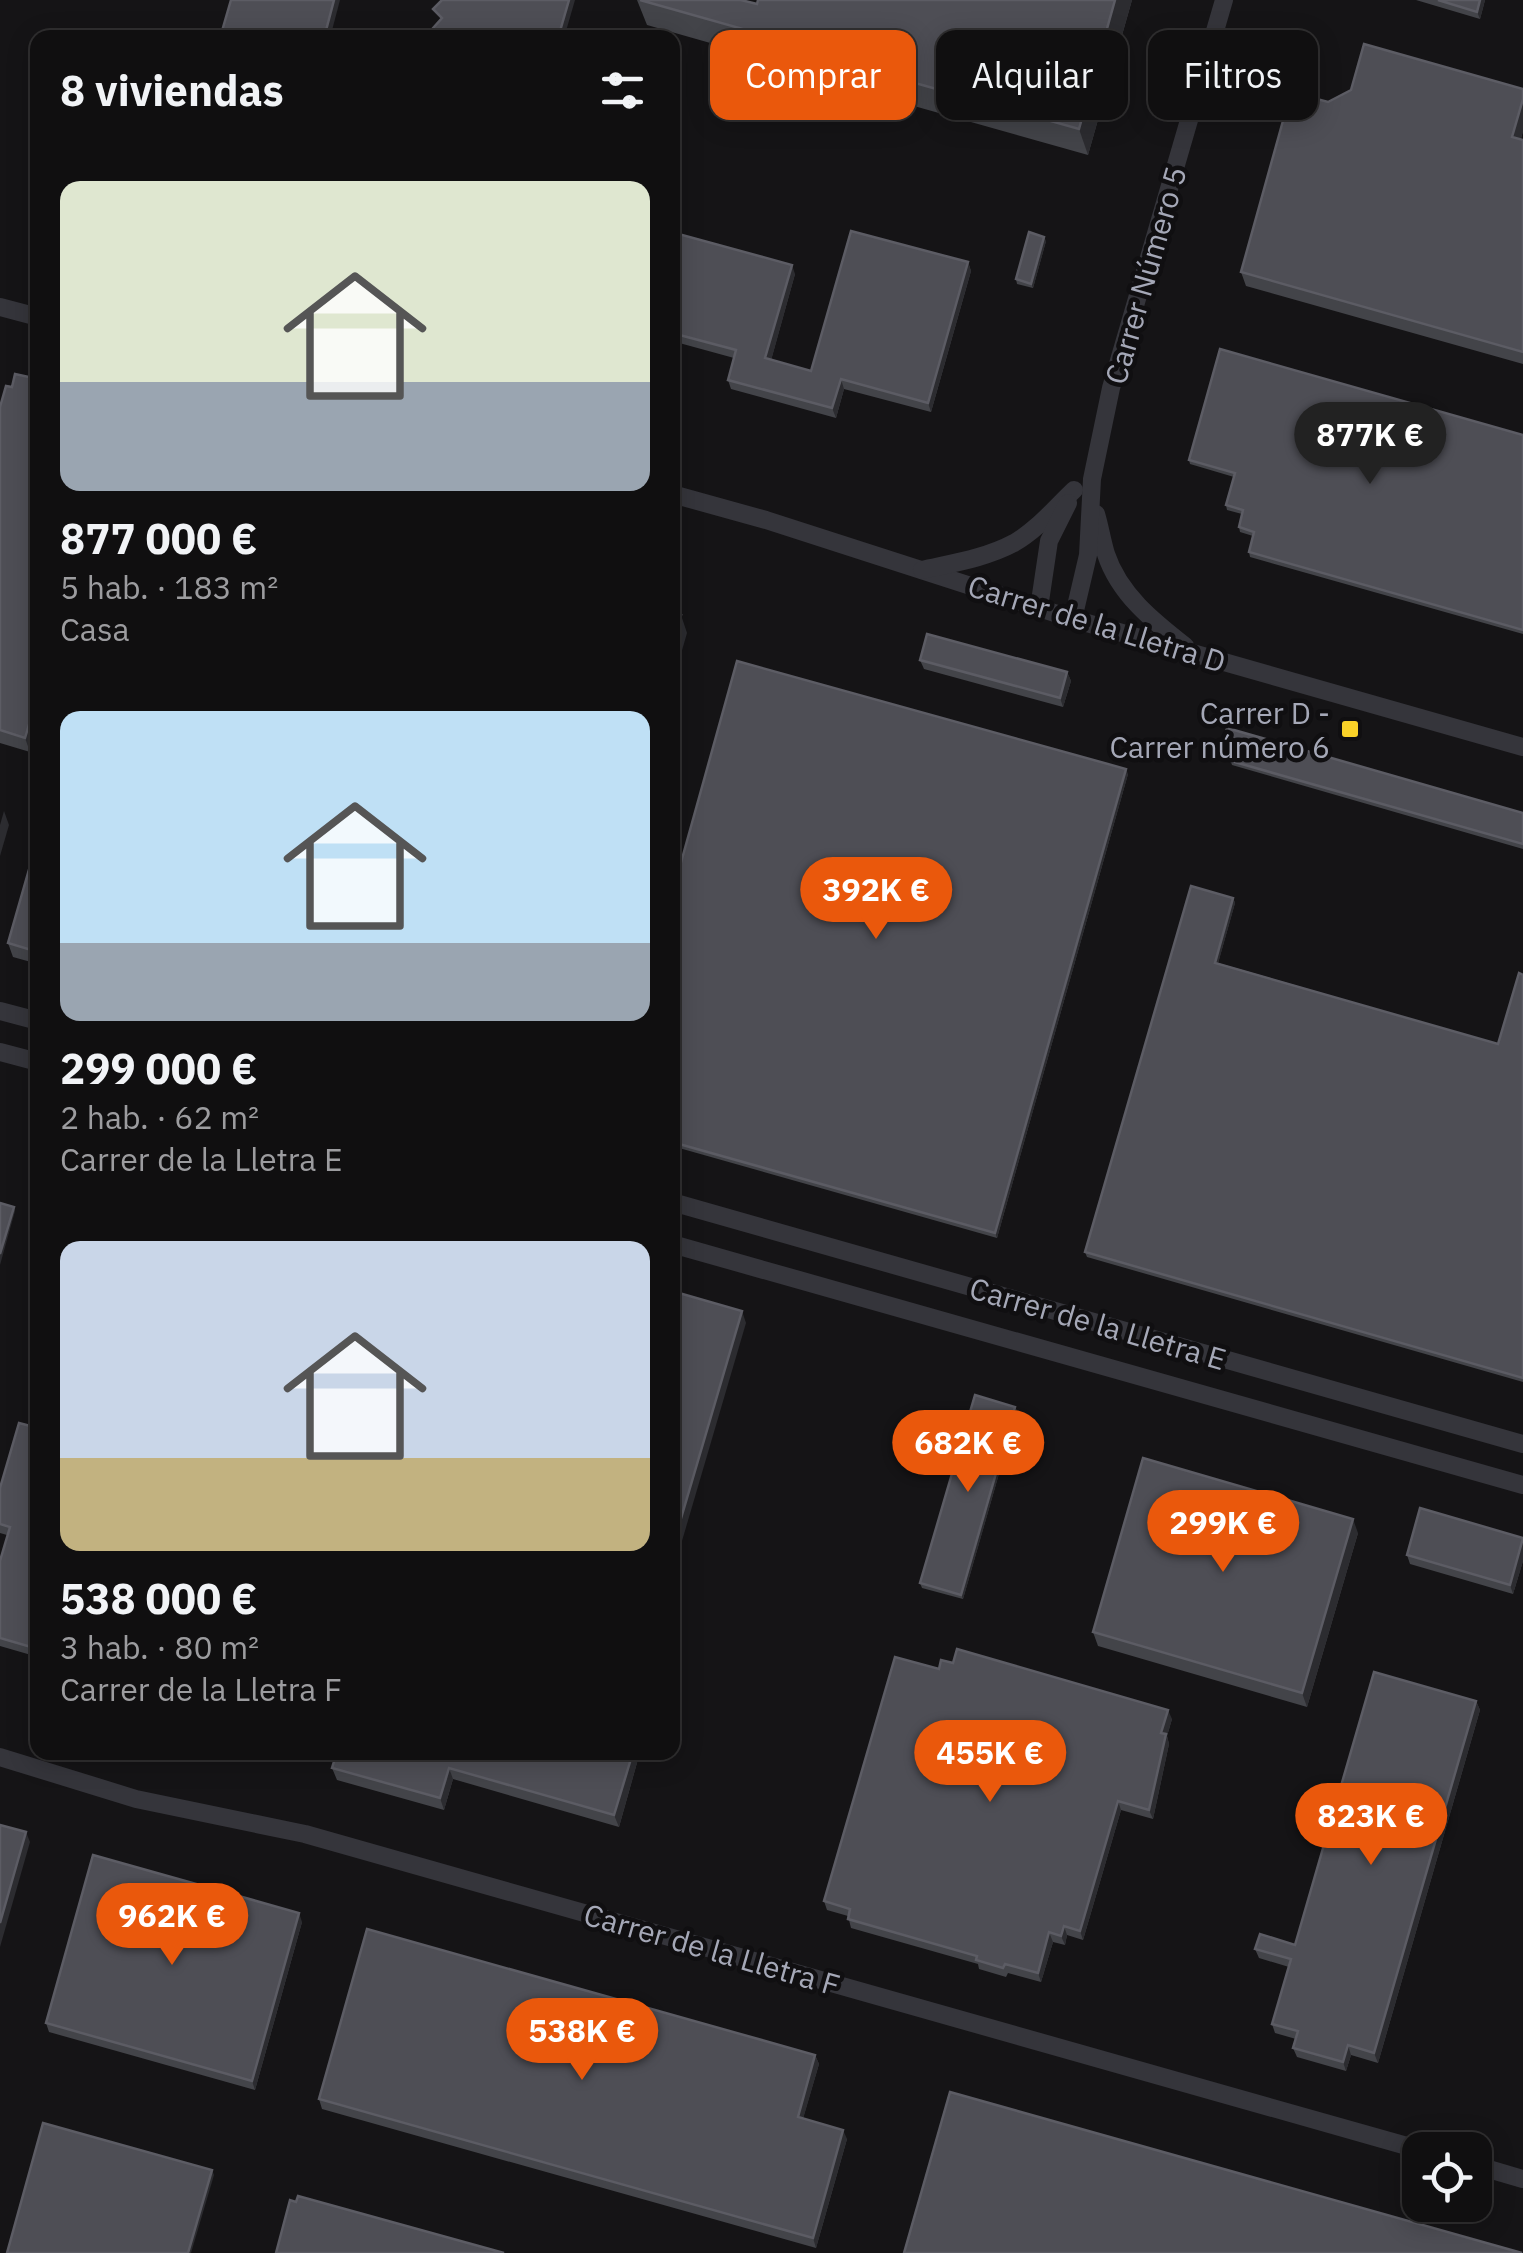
<!DOCTYPE html>
<html lang="es">
<head>
<meta charset="utf-8">
<style>
  :root { --surface:#100f10; --page:#1e1d1e; --text:#f1f3f6; --muted:#9c9c9f; --line:#302f30; --accent:#ea580c }
  body { margin:0; font-family:"IBM Plex Sans",sans-serif; background:var(--page); color:var(--text); height:100vh; display:flex; flex-direction:column; font-size:38px; white-space:nowrap }
  * { box-sizing:border-box; margin:0 }
  p { font-size:32px; color:var(--muted) }
  .icon { flex:none; width:55px; height:55px; fill:none; stroke:currentColor; stroke-width:2; stroke-linecap:round; stroke-linejoin:round }
  .map { position:relative; flex:1; overflow:hidden }
  .panel { position:absolute; left:30px; top:30px; width:650px; height:1730px; display:flex; flex-direction:column; background:var(--surface); border-radius:20px; box-shadow:0 5px 25px #0003,0 0 0 2px var(--line) }
  .panel>* { flex:none }
  .guide { position:absolute; left:710px; top:30px; width:662px; height:90px; display:flex; gap:20px }
  .controls { position:absolute; left:1402px; top:2132px; display:grid; gap:20px }
  .controls a { display:grid; place-items:center; width:90px; height:90px; border-radius:20px; background:var(--surface); box-shadow:0 5px 25px #0003,0 0 0 2px var(--line); font-size:50px }
  .price { position:absolute; translate:-50% -85px; padding:0 22px; border-radius:35px; background:var(--accent); color:#fff; font-size:32px; line-height:65px; filter:drop-shadow(0 2px 5px #0008) }
  .price::after { content:''; position:absolute; left:50%; top:60px; width:30px; height:22px; margin-left:-15px; background:inherit; clip-path:polygon(0 0,100% 0,50% 100%) }
  .price.active { background:#222; color:#fff }
  ul { padding:0; list-style:none }
  li { display:grid; align-content:center; gap:20px; height:530px; padding:0 30px }
  li span { display:grid; place-items:center; height:310px; border-radius:20px; color:#555 }
  li>.icon { margin-inline-start:auto }
  span .icon { width:180px; height:180px; fill:#fffc; stroke-width:1 }
  li b { font-size:42px }
  h2 { display:flex; justify-content:space-between; align-items:center; height:120px; padding:0 30px; font-size:42px }
  .chip { padding:0 35px; border-radius:20px; background:var(--surface); box-shadow:0 5px 25px #0003,0 0 0 2px var(--line); font-size:35px; line-height:90px }
  .chip.active { background:var(--accent); color:#fff }
  .map>svg:first-child { display:block }
  .lines { fill:none; stroke-linecap:round; stroke-linejoin:round }
  .minor { stroke:#35353b; stroke-width:18 }
  .wall { fill:#434449 }
  .shaded-wall { fill:#2c2c30 }
  .building { fill:#4e4e55; stroke:#5c5c64; stroke-width:2.5 }
  .poi-dot { fill:#fad228; stroke:#100f11; stroke-width:4 }
  .labels { text-anchor:middle; dominant-baseline:central; stroke-width:9; stroke-linejoin:round; paint-order:stroke }
  .street-label { font-size:30px; fill:#a5a8b7; stroke:#100f11 }
  .poi-label { font-size:30px; fill:#a5a8b7; stroke:#100f11; text-anchor:end }
</style>
</head>
<body>
<div class="map">
<svg width="1523" height="2253" viewBox="0 0 1523 2253">
  <rect width="100%" height="100%" fill="#151416"/>
  <g class="lines">
    <g class="minor">
      <polyline points="0,307 38,317"/>
      <polyline points="672,494 766,520 1073,619 1523,747"/>
      <path d="M1096,514C1100,527 1102,541 1106,554C1119,594 1153,621 1185,646"/>
      <path d="M922,570C953,563 986,558 1014,543C1037,530 1055,508 1074,490"/>
      <polyline points="1039,608 1049,541 1068,503"/>
      <polyline points="1073,619 1088,555 1092,479 1111,388 1224,0"/>
      <polyline points="0,1011 38,1021"/>
      <polyline points="0,1052 38,1062"/>
      <polyline points="672,1202 1523,1444"/>
      <polyline points="672,1244 1523,1485"/>
      <polyline points="0,1757 136,1799 305,1834 1421,2150"/>
      <polyline points="1475,2165 1523,2179"/>
    </g>
  </g>
  <g class="wall">
    <polygon points="637,0 757,4 758,0 1132,0 1088,155 758,62 756,56 647,25"/>
    <polygon points="1416,0 1485,0 1480,19"/>
    <polygon points="1523,89 1523,131 1521,139 1523,140 1523,364 1246,286 1241,272 1328,102"/>
    <polygon points="1046,241 1033,288 1017,284 1016,279"/>
    <polygon points="672,243 795,274 771,360 811,371 968,262 971,271 931,412 844,389 836,418 731,389 728,380 734,358 672,341"/>
    <polygon points="38,379 38,726 30,752 0,743 0,407 12,387"/>
    <polygon points="1523,435 1523,634 1250,557 1249,552 1253,536 1240,532 1239,527 1242,514 1227,510 1226,505 1234,477 1190,464 1189,460"/>
    <polygon points="920,660 1067,672 1071,681 1063,707 924,669"/>
    <polygon points="1220,754 1523,813 1523,849 1232,765 1231,762 1222,759"/>
    <polygon points="1128,774 997,1238 672,1146 672,895"/>
    <polygon points="38,838 38,964 13,957 8,943"/>
    <polygon points="1233,898 1235,903 1218,963 1498,1044 1523,975 1523,1382 1087,1257 1085,1252"/>
    <polygon points="1015,1407 1017,1411 963,1599 922,1588 920,1583"/>
    <polygon points="38,1428 38,1657 0,1646 0,1561 7,1535 0,1533 0,1488"/>
    <polygon points="1358,1533 1307,1707 1098,1646 1093,1632"/>
    <polygon points="1523,1538 1523,1561 1513,1594 1410,1564 1407,1555"/>
    <polygon points="939,1669 1172,1719 1167,1736 1169,1744 1153,1819 1121,1810 1083,1940 1067,1935 1065,1945 1053,1942 1041,1982 1008,1973 1006,1977 979,1969 978,1964 851,1928 848,1916 827,1910 824,1901"/>
    <polygon points="1476,1701 1480,1710 1378,2063 1351,2055 1346,2071 1297,2057 1293,2048 1296,2039 1275,2033 1272,2024 1289,1967 1259,1958 1255,1949 1295,1945"/>
    <polygon points="640,1752 619,1827 453,1779 444,1810 337,1780 332,1768"/>
    <polygon points="302,1922 255,2090 49,2032 46,2023"/>
    <polygon points="815,2055 819,2064 803,2118 847,2139 816,2248 322,2109 319,2099"/>
  </g>
  <g class="shaded-wall">
    <polygon points="334,0 340,0 330,38 324,38"/>
    <polygon points="569,0 575,0 564,38 558,38"/>
    <polygon points="1115,0 1132,0 1088,155 1079,129"/>
    <polygon points="1480,0 1485,0 1480,19 1477,12"/>
    <polygon points="1523,99 1523,131 1517,151 1512,137"/>
    <polygon points="1044,237 1046,241 1033,288 1031,284"/>
    <polygon points="968,262 971,271 931,412 928,403"/>
    <polygon points="792,265 795,274 769,368 765,358"/>
    <polygon points="841,379 844,389 836,418 832,408"/>
    <polygon points="681,615 687,633 672,685 672,644"/>
    <polygon points="1067,672 1071,681 1063,707 1060,698"/>
    <polygon points="38,694 38,726 30,752 25,738"/>
    <polygon points="1126,769 1128,774 997,1238 995,1233"/>
    <polygon points="4,811 9,825 0,856 0,825"/>
    <polygon points="1233,898 1235,903 1217,967 1215,963"/>
    <polygon points="14,1207 15,1211 0,1265 0,1254"/>
    <polygon points="742,1311 746,1323 672,1575 672,1549"/>
    <polygon points="1015,1407 1017,1411 963,1599 961,1595"/>
    <polygon points="1353,1519 1358,1533 1307,1707 1302,1693"/>
    <polygon points="1523,1540 1523,1561 1513,1594 1510,1585"/>
    <polygon points="1476,1701 1480,1710 1378,2063 1374,2053"/>
    <polygon points="1168,1710 1172,1719 1167,1736 1169,1744 1153,1819 1149,1810 1161,1733"/>
    <polygon points="633,1752 640,1752 619,1827 614,1815"/>
    <polygon points="449,1768 453,1779 444,1810 440,1798"/>
    <polygon points="1118,1801 1121,1810 1083,1940 1080,1931"/>
    <polygon points="26,1832 30,1842 0,1947 0,1923"/>
    <polygon points="299,1913 302,1922 255,2090 252,2081"/>
    <polygon points="1064,1926 1067,1935 1065,1945 1061,1936"/>
    <polygon points="1049,1932 1053,1942 1041,1982 1038,1973"/>
    <polygon points="1348,2045 1351,2055 1346,2071 1343,2062"/>
    <polygon points="815,2055 819,2064 801,2126 798,2117"/>
    <polygon points="843,2130 847,2139 816,2248 813,2238"/>
    <polygon points="212,2170 214,2175 191,2253 188,2253"/>
  </g>
  <g class="building">
    <polygon points="231,0 334,0 324,38 220,38"/>
    <polygon points="442,0 569,0 558,38 427,38 426,36 442,18 433,9"/>
    <polygon points="640,0 741,0 757,4 758,0 1115,0 1079,129 748,36 750,31"/>
    <polygon points="1438,0 1480,0 1477,12"/>
    <polygon points="1364,44 1523,89 1523,99 1512,137 1523,140 1523,352 1241,272 1291,92 1328,102 1351,90"/>
    <polygon points="851,231 968,262 928,403 841,379 832,408 728,380 736,350 672,333 672,243 675,233 792,265 765,358 811,371"/>
    <polygon points="1029,232 1044,237 1031,284 1016,279"/>
    <polygon points="1220,349 1523,435 1523,630 1249,552 1254,532 1239,527 1243,510 1226,505 1235,473 1189,460"/>
    <polygon points="15,374 38,379 38,694 25,738 0,730 0,407 6,386 12,387"/>
    <polygon points="672,612 681,615 672,644"/>
    <polygon points="927,634 1067,672 1060,698 920,660"/>
    <polygon points="737,661 1126,769 995,1233 672,1142 672,895"/>
    <polygon points="1227,728 1523,813 1523,844 1231,761 1231,758 1220,754"/>
    <polygon points="38,838 38,952 8,943"/>
    <polygon points="1191,886 1233,898 1215,963 1498,1044 1519,973 1523,975 1523,1378 1085,1252"/>
    <polygon points="0,1203 14,1207 0,1254"/>
    <polygon points="672,1291 742,1311 672,1549"/>
    <polygon points="975,1395 1015,1407 961,1595 920,1583"/>
    <polygon points="19,1423 38,1428 38,1649 0,1638 0,1561 10,1527 0,1524 0,1488"/>
    <polygon points="1143,1458 1353,1519 1302,1693 1093,1632"/>
    <polygon points="1420,1508 1523,1538 1510,1585 1407,1555"/>
    <polygon points="957,1649 1168,1710 1161,1733 1166,1734 1149,1810 1118,1801 1080,1931 1064,1926 1061,1936 1049,1932 1038,1973 1005,1964 1003,1968 976,1960 977,1956 848,1919 850,1909 824,1901 895,1657 939,1669 941,1660 953,1663"/>
    <polygon points="1374,1672 1476,1701 1374,2053 1348,2045 1343,2062 1293,2048 1298,2031 1272,2024 1291,1959 1255,1949 1260,1934 1295,1945"/>
    <polygon points="337,1752 633,1752 614,1815 449,1768 440,1798 332,1768"/>
    <polygon points="0,1825 26,1832 0,1923"/>
    <polygon points="93,1855 299,1913 252,2081 46,2023"/>
    <polygon points="367,1929 815,2055 798,2117 843,2130 813,2238 319,2099"/>
    <polygon points="950,2092 1522,2253 904,2253"/>
    <polygon points="43,2123 212,2170 188,2253 7,2253"/>
    <polygon points="298,2196 504,2253 276,2253 290,2200 296,2202"/>
  </g>
  <rect class="poi-dot" x="1340" y="719" width="20" height="20" rx="5"/>
  <g class="labels">
    <g class="street-label">
      <text transform="translate(1145 275) rotate(-74)">Carrer Número 5</text>
      <text transform="translate(1097 623) rotate(17)">Carrer de la Lletra D</text>
      <text transform="translate(1098 1323) rotate(16)">Carrer de la Lletra E</text>
      <text transform="translate(712 1949) rotate(16)">Carrer de la Lletra F</text>
    </g>
    <g class="poi-label">
      <text x="1330" y="712">Carrer D -<tspan x="1330" dy="34">Carrer número 6</tspan></text>
    </g>
  </g>
</svg>
<div class="controls">
<a><svg class="icon" aria-label="locate" viewBox="0 0 24 24"><circle cx="12" cy="12" r="6"/><path d="M12 2v4M12 18v4M2 12h4M18 12h4"/></svg></a>
</div>
<b class="price active" style="left:1370px;top:487px">877K €</b>
<b class="price" style="left:876px;top:942px">392K €</b>
<b class="price" style="left:968px;top:1495px">682K €</b>
<b class="price" style="left:1223px;top:1575px">299K €</b>
<b class="price" style="left:990px;top:1805px">455K €</b>
<b class="price" style="left:1371px;top:1868px">823K €</b>
<b class="price" style="left:172px;top:1968px">962K €</b>
<b class="price" style="left:582px;top:2083px">538K €</b>
<div class="guide">
<a class="chip active">Comprar</a>
<a class="chip">Alquilar</a>
<a class="chip">Filtros</a>
</div>
<section class="panel">
<h2>8 viviendas<svg class="icon" aria-label="filters" viewBox="0 0 24 24"><path d="M4 7h16M4 17h16"/><circle cx="9" cy="7" r="2"/><circle cx="15" cy="17" r="2"/></svg></h2>
<ul>
<li><span style="background:linear-gradient(#dfe7d0 65%,#9aa5b1 0)"><svg class="icon" aria-label="home" viewBox="0 0 24 24"><path d="M3 11l9-7 9 7M6 9v11h12V9"/></svg></span><div><b>877 000 €</b><p>5 hab. · 183 m²</p><p>Casa</p></div></li>
<li><span style="background:linear-gradient(#bfe0f5 75%,#9aa5b1 0)"><svg class="icon" aria-label="home" viewBox="0 0 24 24"><path d="M3 11l9-7 9 7M6 9v11h12V9"/></svg></span><div><b>299 000 €</b><p>2 hab. · 62 m²</p><p>Carrer de la Lletra E</p></div></li>
<li><span style="background:linear-gradient(#c9d6e8 70%,#c2b280 0)"><svg class="icon" aria-label="home" viewBox="0 0 24 24"><path d="M3 11l9-7 9 7M6 9v11h12V9"/></svg></span><div><b>538 000 €</b><p>3 hab. · 80 m²</p><p>Carrer de la Lletra F</p></div></li>
</ul>
</section>
</div>
</body>
</html>
